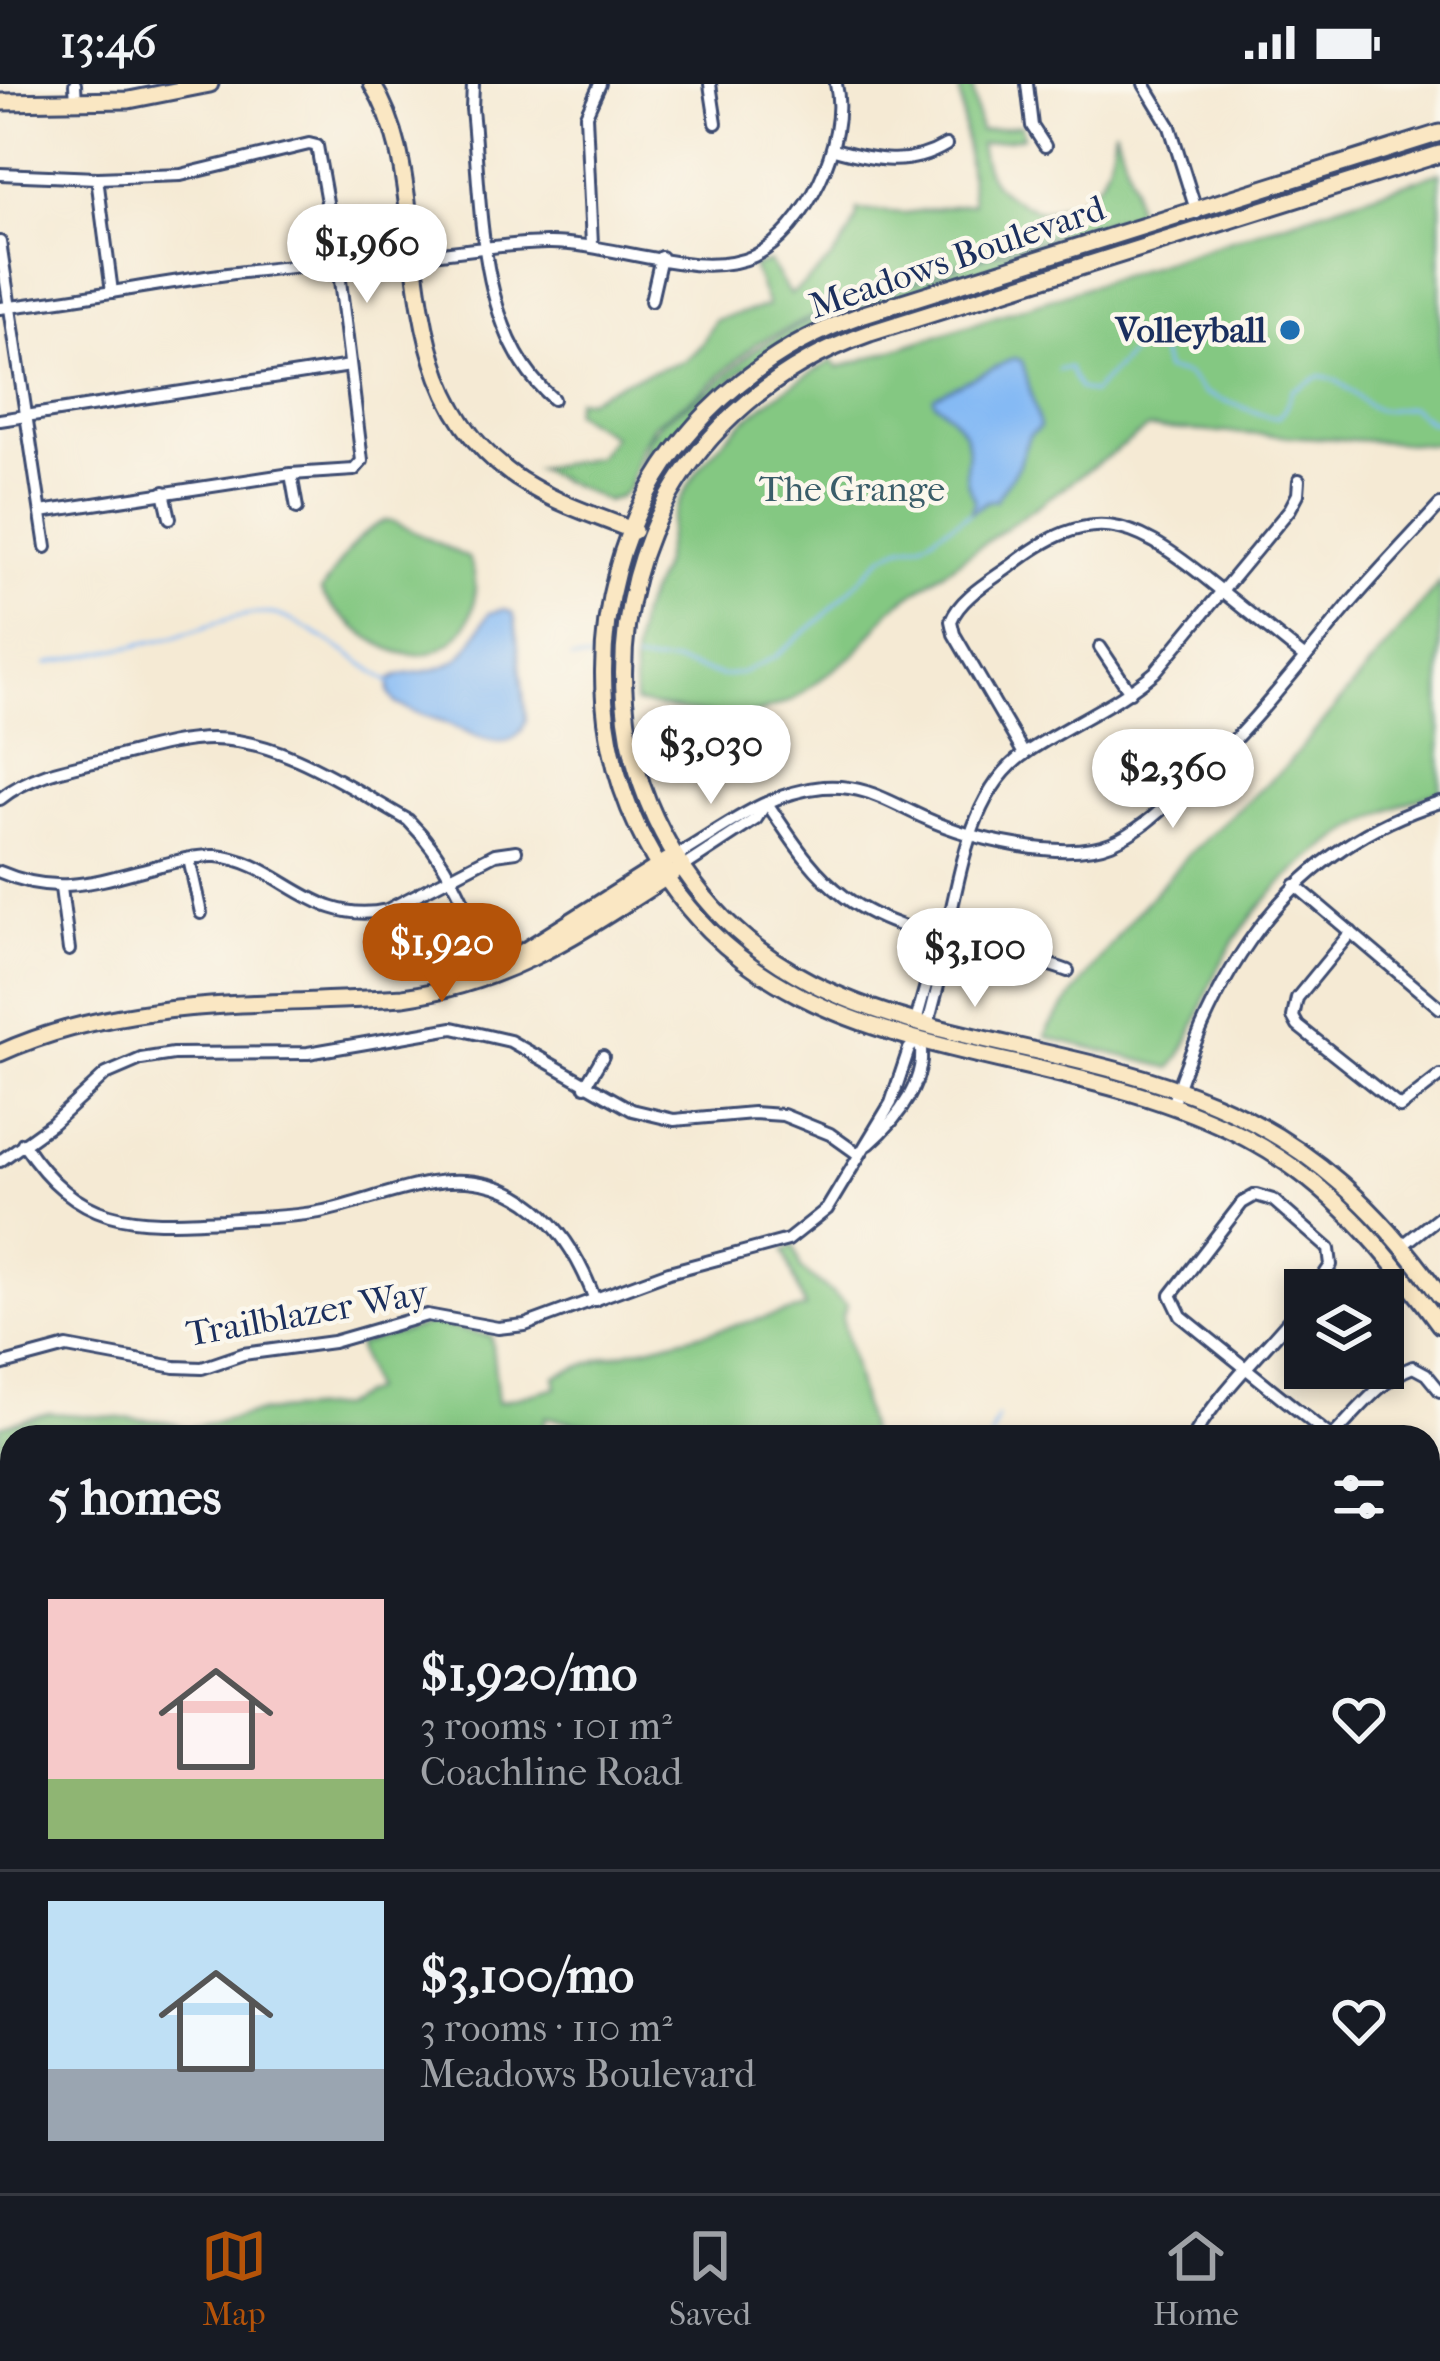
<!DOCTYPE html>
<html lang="en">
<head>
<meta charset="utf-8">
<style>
  :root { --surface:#171b24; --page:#242831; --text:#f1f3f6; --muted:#9ea1a6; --line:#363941; --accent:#b45309 }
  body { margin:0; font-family:"IM FELL French Canon",serif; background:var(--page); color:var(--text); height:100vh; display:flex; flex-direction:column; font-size:45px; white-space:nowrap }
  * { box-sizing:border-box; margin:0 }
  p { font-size:39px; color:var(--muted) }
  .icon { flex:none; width:66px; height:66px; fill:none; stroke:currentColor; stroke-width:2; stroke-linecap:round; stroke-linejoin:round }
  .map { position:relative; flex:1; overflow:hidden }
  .sheet { position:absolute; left:0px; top:1341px; width:1440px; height:768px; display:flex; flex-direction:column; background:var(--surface); border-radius:36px 36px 0 0; box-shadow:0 6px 18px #0003 }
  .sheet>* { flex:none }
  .fabs { position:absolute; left:1284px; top:1185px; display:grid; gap:24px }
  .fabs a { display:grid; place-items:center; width:120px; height:120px; border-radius:0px; background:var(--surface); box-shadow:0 6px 18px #0003; font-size:60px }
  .price { position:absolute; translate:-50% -102px; padding:0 27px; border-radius:42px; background:#fff; color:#222; font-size:39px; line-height:78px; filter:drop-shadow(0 3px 6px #0008) }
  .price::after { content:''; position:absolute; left:50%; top:72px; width:36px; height:27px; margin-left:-18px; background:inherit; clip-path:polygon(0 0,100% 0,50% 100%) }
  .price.on { background:var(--accent); color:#fff }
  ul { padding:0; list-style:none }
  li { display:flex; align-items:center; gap:36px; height:300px; padding:0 48px }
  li+li { border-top:3px solid var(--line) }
  li span { display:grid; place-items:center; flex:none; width:336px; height:240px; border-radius:0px; color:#555 }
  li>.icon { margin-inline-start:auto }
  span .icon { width:144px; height:144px; fill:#fffc; stroke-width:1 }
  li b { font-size:51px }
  h2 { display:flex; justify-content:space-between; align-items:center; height:144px; padding:0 48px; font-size:51px }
  .status { display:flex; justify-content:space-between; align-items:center; height:84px; padding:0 60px; background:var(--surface); direction:ltr }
  .status svg { height:33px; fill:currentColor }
  .dock { display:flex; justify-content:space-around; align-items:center; height:168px; border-top:3px solid var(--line); background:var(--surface); font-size:33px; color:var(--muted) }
  .dock a { display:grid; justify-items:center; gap:6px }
  .dock .on { color:var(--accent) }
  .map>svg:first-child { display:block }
  .green { fill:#84c882; stroke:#507c70; stroke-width:3 }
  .water { fill:#85baf4; stroke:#5074a9; stroke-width:3 }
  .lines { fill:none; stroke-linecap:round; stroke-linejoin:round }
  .stream { stroke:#85baf4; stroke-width:3 }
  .street-casing { stroke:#3c4b70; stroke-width:16 }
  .secondary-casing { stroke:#3c4b70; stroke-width:21 }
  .street { stroke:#fff; stroke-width:10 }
  .secondary { stroke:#fae7c3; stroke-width:15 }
  .poi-dot { fill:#1f6fb2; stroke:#fbf7ec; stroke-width:4.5 }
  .labels { text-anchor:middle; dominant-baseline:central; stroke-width:9; stroke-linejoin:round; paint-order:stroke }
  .street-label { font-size:36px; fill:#1b2f5e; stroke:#fbf7ec }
  .poi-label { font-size:36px; font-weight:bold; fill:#1b2f5e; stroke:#fbf7ec; text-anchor:end }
  .park-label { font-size:36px; fill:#3a5d69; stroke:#fbf7ec }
</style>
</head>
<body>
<div class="status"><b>13:46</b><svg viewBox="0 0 49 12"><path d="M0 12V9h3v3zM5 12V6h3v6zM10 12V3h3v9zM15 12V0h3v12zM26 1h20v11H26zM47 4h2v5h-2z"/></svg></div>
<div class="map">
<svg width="1440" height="2109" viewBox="0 0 1440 2109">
  <rect width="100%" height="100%" fill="#fbf7ec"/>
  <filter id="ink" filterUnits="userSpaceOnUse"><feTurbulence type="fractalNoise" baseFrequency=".00833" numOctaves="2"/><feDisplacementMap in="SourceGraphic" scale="24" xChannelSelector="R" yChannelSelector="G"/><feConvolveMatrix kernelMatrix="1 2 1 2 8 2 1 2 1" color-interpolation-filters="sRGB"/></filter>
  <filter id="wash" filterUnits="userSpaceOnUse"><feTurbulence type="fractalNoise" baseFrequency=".004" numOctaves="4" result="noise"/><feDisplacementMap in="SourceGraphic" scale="48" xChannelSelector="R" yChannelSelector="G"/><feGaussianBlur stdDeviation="2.7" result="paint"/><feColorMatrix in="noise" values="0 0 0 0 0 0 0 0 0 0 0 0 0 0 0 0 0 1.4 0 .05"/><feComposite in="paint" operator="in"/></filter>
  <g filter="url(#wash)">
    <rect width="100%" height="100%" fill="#f5ead4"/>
    <g class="green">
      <path d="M959,0H972L980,47L1021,41L1023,53L980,60C987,105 1003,111 1042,128C1097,111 1107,102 1115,44L1133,101L1136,129L984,170L908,200L841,219L755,260L704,306L654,340L640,364L629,404L618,414L606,417L537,385L597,373L613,352L573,328L576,315L586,316L624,297L686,276L702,260L715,236L768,222L753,183L769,178L790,211C817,191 852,161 858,126L905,129L973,119Z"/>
      <path d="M1440,88V361L1148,344L892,524L855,570L791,617L739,636L635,619C633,584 632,551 645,518C650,506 658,496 661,484C667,467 667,446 674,430C702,361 770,311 832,277L838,284Z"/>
      <polygon points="1170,115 1182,121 864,223 806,246 744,285 641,379 649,354 663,336 710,306 756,265 810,236 988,172 1142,131"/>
      <path d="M1184,137C1132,154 1081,175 1028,192C912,229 787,254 703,351L697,346L764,284L840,244Z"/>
      <path d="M385,437L394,438L468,474C476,488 476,502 474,519C468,554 433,579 398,568C373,560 339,533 323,512L321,507C339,481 355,449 385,437Z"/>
      <path d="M1440,498V707C1346,737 1266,795 1219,883C1202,915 1194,957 1171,984L1046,953L1049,943L1130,836L1188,771L1286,682Z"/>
      <polygon points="794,1162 801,1185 847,1221 842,1233 870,1353 654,1353 546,1333 541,1353 12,1353 12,2097 571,2097 600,2109 0,2109 0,1342 49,1329 160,1337 189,1344 261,1328 338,1323 372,1306 357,1261 432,1240 491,1252 498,1318 557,1303 555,1292 603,1274 805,1224 784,1167"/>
      <polygon points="851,2097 1014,2097 1017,2109 848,2109"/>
    </g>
    <g class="water">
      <path d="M1015,274L1022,277L1040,343L1029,352L1018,382L996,416L987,417L970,429L975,416C949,372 995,365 934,317V312Z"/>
      <path d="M504,525L513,529L515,536L526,636C514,677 468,647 442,637C427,632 410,628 396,619L389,609L390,596C402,588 414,590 427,587C469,579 469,560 489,529Z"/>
    </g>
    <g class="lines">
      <g class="stream">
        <path d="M1058,286L1069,284L1079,305L1092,309L1138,262L1154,259L1159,263L1165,286L1187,291L1204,309L1269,333H1278L1285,325L1292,306L1320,292C1349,295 1358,323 1381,326C1390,327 1401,323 1411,323L1429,338H1440"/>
        <polyline points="571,575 593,576"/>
        <polyline points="635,578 676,579 723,592 741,589 775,573 820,536 883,472 900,463 921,459 970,429"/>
        <path d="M47,580C86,571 125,564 164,555C198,548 237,526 272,530C298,533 368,583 392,600"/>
        <polyline points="991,1353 998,1333"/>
      </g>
    </g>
  </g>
  <g filter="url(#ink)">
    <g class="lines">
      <g class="street-casing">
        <g id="street">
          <polyline points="75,0 76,19"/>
          <path d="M473,0L472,25C482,118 476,249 553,315"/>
          <polyline points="710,0 716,39"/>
          <polyline points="1027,0 1032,42 1045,62"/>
          <polyline points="1144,0 1170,43 1197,129"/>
          <path d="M834,65C874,76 908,84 946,61"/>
          <polyline points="0,90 97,94 181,91 309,60 317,62 338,180 362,377 354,386 291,390 41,428"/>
          <polyline points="97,94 112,208"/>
          <polyline points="0,158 46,463"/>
          <polyline points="592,161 586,31 600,0"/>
          <polyline points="651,217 661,173"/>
          <path d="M0,224C76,216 151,200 227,190C287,182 348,179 409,173C454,168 500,160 546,159C608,157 698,198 754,172C806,147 849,56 836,0"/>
          <polyline points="0,336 350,282"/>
          <polyline points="291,390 297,424"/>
          <polyline points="164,408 170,434"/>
          <polyline points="1100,563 1130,608"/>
          <path d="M1024,670L954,550L951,537C960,513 992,496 1012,481C1090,420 1131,435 1203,492C1237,519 1271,547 1305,574"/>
          <path d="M0,715C30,691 67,684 103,676C138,668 176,655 212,655C282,655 349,703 408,736C452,780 470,832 493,889"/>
          <path d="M767,719C790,753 811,788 845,813C904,857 999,861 1068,887"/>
          <path d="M676,772C723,745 767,708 823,703C865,700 889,718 925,734C971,755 1064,778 1111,759C1140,747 1161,726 1184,705C1244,652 1291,591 1342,529C1373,492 1407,457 1440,421"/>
          <polyline points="189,775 201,829"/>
          <polyline points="683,783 756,735 765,721"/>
          <path d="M0,788C60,814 101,796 161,781C179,777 197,771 216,772C280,777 313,843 387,826L495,770L516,767"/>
          <polyline points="1295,801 1440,924"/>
          <polyline points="61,804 69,866"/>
          <polyline points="1351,848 1297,914 1293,933 1298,942 1400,1023 1440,992"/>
          <path d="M916,937L935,869L945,853C961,791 969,707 1027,668C1069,640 1116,621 1155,588L1290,425L1298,410L1299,396"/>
          <polyline points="928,940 946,871 945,856"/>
          <polyline points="585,1002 603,972"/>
          <path d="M1172,1021C1219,878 1290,765 1440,718"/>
          <path d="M23,1059C79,1143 130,1141 223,1136C256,1133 291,1134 324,1127C360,1119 395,1105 431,1099C518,1085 568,1142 595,1216"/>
          <path d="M869,1060C897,1036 930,994 919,955"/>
          <polyline points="0,1077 53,1039 106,990 141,975 173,970 308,969 453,944 510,957 632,1026 674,1036 753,1029 783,1031 830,1050 858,1070"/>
          <polyline points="1403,1161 1440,1132"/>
          <polyline points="1314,1206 1331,1181 1329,1165 1273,1116 1256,1111 1242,1119 1171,1211 1181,1232 1331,1353"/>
          <polyline points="0,1281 67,1263 175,1283 202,1284 243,1270 333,1258 427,1231 498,1244 525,1241 669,1188 788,1156 827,1125 891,1019 909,965 919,955"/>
          <polyline points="1073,1353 1089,1347 1117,1353"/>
          <path d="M1193,1353C1223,1303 1268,1263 1305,1217"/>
          <path d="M1332,1353C1355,1330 1382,1294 1413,1283L1426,1290L1440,1307"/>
          <polyline points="1428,1474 1440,1490"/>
          <polyline points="1428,1540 1440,1537"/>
          <polyline points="1428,1680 1440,1700"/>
          <polyline points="1428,1739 1440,1731"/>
          <polyline points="1428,1929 1440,1946"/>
          <polyline points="1052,2097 1053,2109"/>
          <polyline points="1323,2097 1328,2109"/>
          <polyline points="789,2109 791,2097"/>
        </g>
      </g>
      <g class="secondary-casing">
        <g id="secondary">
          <path d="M372,0C399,43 404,92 410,141C422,245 431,346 532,403C564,422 600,433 634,447"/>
          <polyline points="0,18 129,16 210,0"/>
          <path d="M1440,49L864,230C745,272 649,364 617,487C594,573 600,664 638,744C759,999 1036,943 1246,1054C1330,1098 1385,1166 1440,1241"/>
          <path d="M1440,70L870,249C756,289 667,376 636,494C615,574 620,659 655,734C768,974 1010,931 1215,1020C1311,1061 1381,1128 1440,1212"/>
          <polyline points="510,876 667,777"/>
          <path d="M0,969C125,912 269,922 403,913C513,898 583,846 673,789"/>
          <polyline points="1428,1629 1440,1623"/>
          <polyline points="1428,1646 1440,1642"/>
          <polyline points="1428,2059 1440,2074"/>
        </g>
      </g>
      <use href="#street" class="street"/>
      <use href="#secondary" class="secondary"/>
    </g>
  </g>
  <circle class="poi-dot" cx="1290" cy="246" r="12"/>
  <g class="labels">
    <g class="street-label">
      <text transform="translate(957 173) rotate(-19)">Meadows Boulevard</text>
      <text transform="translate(307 1229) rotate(-10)">Trailblazer Way</text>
    </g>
    <g class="poi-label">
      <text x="1266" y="246">Volleyball</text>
    </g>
    <g class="park-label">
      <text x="852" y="405">The Grange</text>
    </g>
  </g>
</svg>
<div class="fabs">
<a><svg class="icon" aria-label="layers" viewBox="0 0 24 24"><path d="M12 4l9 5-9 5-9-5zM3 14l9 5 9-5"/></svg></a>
</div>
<b class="price" style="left:367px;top:222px">$1,960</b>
<b class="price" style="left:711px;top:723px">$3,030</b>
<b class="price" style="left:1173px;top:747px">$2,360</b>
<b class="price on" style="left:442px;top:921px">$1,920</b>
<b class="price" style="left:975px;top:926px">$3,100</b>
<section class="sheet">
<h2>5 homes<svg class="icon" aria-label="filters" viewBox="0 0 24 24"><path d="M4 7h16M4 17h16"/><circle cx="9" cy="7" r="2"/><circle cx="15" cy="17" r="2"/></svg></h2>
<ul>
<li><span style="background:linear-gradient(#f6c9c9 75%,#8fb573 0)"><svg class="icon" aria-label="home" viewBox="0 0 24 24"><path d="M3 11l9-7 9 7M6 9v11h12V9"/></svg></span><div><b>$1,920/mo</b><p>3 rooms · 101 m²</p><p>Coachline Road</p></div><svg class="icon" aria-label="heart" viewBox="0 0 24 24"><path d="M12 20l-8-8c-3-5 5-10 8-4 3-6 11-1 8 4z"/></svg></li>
<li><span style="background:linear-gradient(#bfe0f5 70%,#9aa5b1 0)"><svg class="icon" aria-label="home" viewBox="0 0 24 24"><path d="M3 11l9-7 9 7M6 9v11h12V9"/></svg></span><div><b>$3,100/mo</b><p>3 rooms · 110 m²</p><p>Meadows Boulevard</p></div><svg class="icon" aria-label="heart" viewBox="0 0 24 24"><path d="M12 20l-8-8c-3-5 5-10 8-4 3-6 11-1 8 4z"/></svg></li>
</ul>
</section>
</div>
<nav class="dock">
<a class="on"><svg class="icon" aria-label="map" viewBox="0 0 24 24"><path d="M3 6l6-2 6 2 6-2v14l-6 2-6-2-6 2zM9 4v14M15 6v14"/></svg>Map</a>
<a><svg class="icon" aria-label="saved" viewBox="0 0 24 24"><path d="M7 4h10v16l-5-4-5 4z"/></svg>Saved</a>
<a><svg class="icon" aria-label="home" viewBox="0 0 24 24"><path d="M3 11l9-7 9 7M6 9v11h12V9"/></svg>Home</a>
</nav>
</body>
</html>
